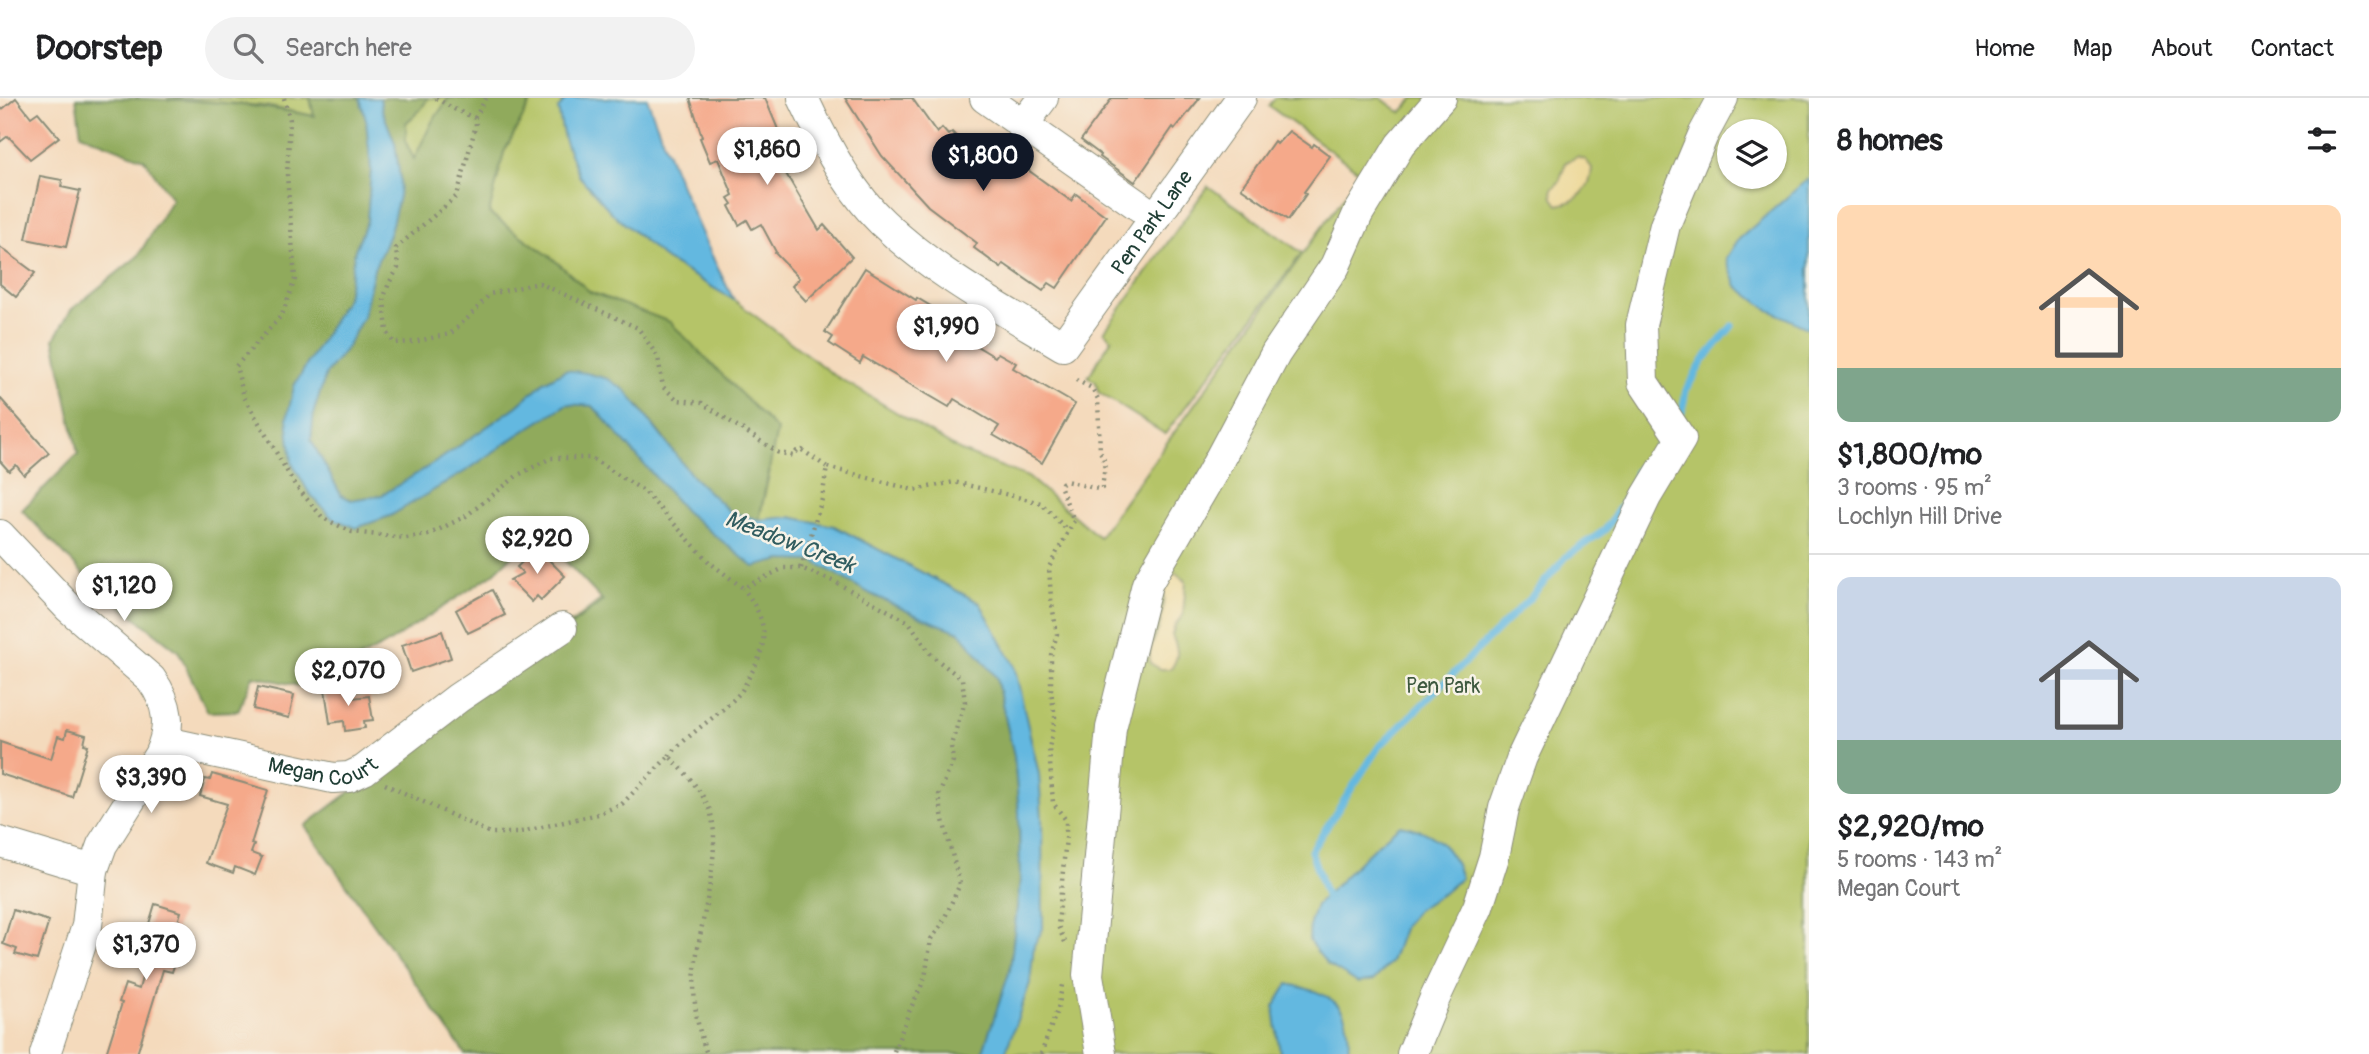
<!DOCTYPE html>
<html lang="en">
<head>
<meta charset="utf-8">
<style>
  :root { --surface:#fff; --page:#f2f2f2; --text:#202124; --muted:#757577; --line:#e0e0e0; --accent:#111827 }
  body { margin:0; font-family:Pangolin,sans-serif; background:var(--page); color:var(--text); height:100vh; display:flex; flex-direction:column; font-size:26px; white-space:nowrap }
  * { box-sizing:border-box; margin:0 }
  p { font-size:23px; color:var(--muted) }
  .icon { flex:none; width:38px; height:38px; fill:none; stroke:currentColor; stroke-width:2; stroke-linecap:round; stroke-linejoin:round }
  .map { position:relative; flex:1; overflow:hidden }
  .panel { display:flex; flex-direction:column; background:var(--surface); width:560px }
  .panel>* { flex:none }
  .controls { position:absolute; left:1717px; top:21px; display:grid; gap:14px }
  .controls a { display:grid; place-items:center; width:70px; height:70px; border-radius:50%; background:var(--surface); box-shadow:0 2px 5px #0004; font-size:35px }
  .price { position:absolute; translate:-50% -60px; padding:0 16px; border-radius:24px; background:#fff; color:#222; font-size:23px; line-height:46px; filter:drop-shadow(0 2px 4px #0008) }
  .price::after { content:''; position:absolute; left:50%; top:42px; width:21px; height:16px; margin-left:-10px; background:inherit; clip-path:polygon(0 0,100% 0,50% 100%) }
  .price.current { background:var(--accent); color:#fff }
  ul { padding:0; list-style:none }
  li { display:grid; align-content:center; gap:14px; height:371px; padding:0 28px }
  li+li { border-top:2px solid var(--line) }
  li span { display:grid; place-items:center; height:217px; border-radius:14px; color:#555 }
  li>.icon { margin-inline-start:auto }
  span .icon { width:126px; height:126px; fill:#fffc; stroke-width:1 }
  li b { font-size:30px }
  h2 { display:flex; justify-content:space-between; align-items:center; height:84px; padding:0 28px; font-size:30px }
  header { display:flex; align-items:center; gap:42px; box-sizing:border-box; height:98px; padding:0 35px; background:var(--surface); border-bottom:2px solid var(--line) }
  header strong { font-size:33px }
  nav { display:flex; gap:38px; margin-inline-start:auto; font-size:24px }
  .search { width:490px; height:63px; background:var(--page); display:flex; align-items:center; gap:18px; box-sizing:border-box; padding:0 24px; border-radius:38px; color:var(--muted); font-size:26px }
  main { display:flex; flex:1; min-height:0 }
  .map>svg:first-child { display:block }
  .green { fill:#b5c467; stroke:#6a804e; stroke-width:2; fill-rule:evenodd }
  .forest { fill:#90aa5c; stroke:#587448; stroke-width:2 }
  .sand { fill:#eeda9e; stroke:#868c69; stroke-width:2 }
  .water { fill:#64b8e0; stroke:#427a8a; stroke-width:2 }
  .lines { fill:none; stroke-linecap:round; stroke-linejoin:round }
  .stream { stroke:#64b8e0; stroke-width:7 }
  .building { fill:#f5a98a }
  .minor-casing { stroke:#8a8c78; stroke-width:32 }
  .path { stroke:#8a8c78; stroke-width:4.5; stroke-dasharray:2 5; stroke-linecap:butt }
  .minor { stroke:#fff; stroke-width:30 }
  .labels { text-anchor:middle; dominant-baseline:central; stroke-width:5; stroke-linejoin:round; paint-order:stroke }
  .street-label { font-size:21px; fill:#1f3d34; stroke:#f7f3e8 }
  .park-label { font-size:21px; fill:#3d583e; stroke:#f7f3e8 }
  .water-label { font-size:23px; font-style:italic; fill:#305c5f; stroke:#f7f3e8 }
</style>
</head>
<body>
<header>
<strong>Doorstep</strong>
<div class="search"><svg class="icon" aria-label="search" viewBox="0 0 24 24"><circle cx="10" cy="10" r="6"/><path d="M15 15l6 6"/></svg>Search here</div>
<nav><a>Home</a><a>Map</a><a>About</a><a>Contact</a></nav>
</header>
<main>
<div class="map">
<svg width="1809" height="956" viewBox="0 0 1809 956">
  <rect width="100%" height="100%" fill="#f7f3e8"/>
  <filter id="ink" filterUnits="userSpaceOnUse"><feTurbulence type="fractalNoise" baseFrequency=".0143" numOctaves="2"/><feDisplacementMap in="SourceGraphic" scale="14" xChannelSelector="R" yChannelSelector="G"/><feConvolveMatrix kernelMatrix="1 2 1 2 8 2 1 2 1" color-interpolation-filters="sRGB"/></filter>
  <filter id="wash" filterUnits="userSpaceOnUse"><feTurbulence type="fractalNoise" baseFrequency=".00686" numOctaves="4" result="noise"/><feDisplacementMap in="SourceGraphic" scale="28" xChannelSelector="R" yChannelSelector="G"/><feGaussianBlur stdDeviation="1.57" result="paint"/><feColorMatrix in="noise" values="0 0 0 0 0 0 0 0 0 0 0 0 0 0 0 0 0 1.4 0 .05"/><feComposite in="paint" operator="in"/></filter>
  <g filter="url(#wash)">
    <rect width="100%" height="100%" fill="#f4dabc"/>
    <g class="green">
      <polygon points="167,0 310,0 315,18 266,8"/>
      <polygon points="428,0 449,0 432,24 414,62 406,45 406,25 421,11"/>
      <path d="M533,0H567L558,11L665,161L734,202L834,277L961,353L1028,379L1099,439L1361,75L1269,8L1275,0H1381L1401,15L1414,0H1809V956H475L330,713L716,412L991,528L980,505L834,428L790,419L759,422L770,373L718,274L670,224L590,194L552,160L489,115L504,54ZM1729,33H1774V79H1729Z"/>
      <polygon points="1208,88 1302,155 1165,336 1098,294 1096,284 1088,279 1112,241 1104,234"/>
    </g>
    <g class="forest">
      <path d="M76,0C156,0 235,2 314,18L310,0H360L366,22L371,71L367,123L355,152L347,200L294,288L332,420L356,430L390,418L469,371L516,338L567,306L593,308L685,413L753,468L781,462H813L871,496L918,518L960,534L996,579L1014,658L1019,714L1020,783L1010,872L982,956H465L305,728L603,503L537,433L493,476L385,547L304,589L253,578L238,613L208,614L178,553L94,487L22,412L78,356L54,241L71,212L138,158L172,101L144,61L81,36Z"/>
      <polygon points="380,0 428,0 421,11 406,25 406,45 414,61 432,24 449,0 533,0 504,54 489,115 552,160 590,194 670,224 777,332 759,422 730,414 693,379 639,308 566,272 544,284 517,308 439,362 382,397 351,402 341,397 311,342 314,313 326,276 347,249 363,219 374,171 390,134 399,98 400,81 395,45 382,12"/>
    </g>
    <g class="sand">
      <path d="M1577,59L1586,62L1592,70C1591,91 1578,104 1558,107L1553,100L1552,91L1559,84L1566,64Z"/>
      <path d="M1177,475L1186,484L1183,517L1175,527L1172,537C1178,551 1180,558 1171,571H1160L1150,565C1147,548 1158,538 1161,522C1164,507 1162,494 1168,478Z"/>
    </g>
    <g class="water">
      <polygon points="360,0 380,0 382,12 395,45 400,81 399,98 390,134 374,171 363,219 347,249 326,276 314,313 311,342 341,397 351,402 382,397 439,362 517,308 544,284 566,272 586,275 608,281 626,293 693,379 730,414 759,422 790,419 834,428 980,505 1014,567 1039,676 1042,720 1043,831 1034,847 1030,885 1005,956 982,956 1010,872 1020,783 1019,714 1014,658 996,579 960,534 918,518 871,496 813,463 781,462 754,469 685,413 593,308 567,306 516,338 469,371 390,418 356,430 332,420 309,395 292,365 287,320 294,288 347,200 355,152 367,123 371,71 366,22"/>
      <path d="M567,0H647C672,69 700,137 734,202L665,161L611,114L579,78L564,41L558,11Z"/>
      <polygon points="1809,80 1809,231 1767,211 1737,188 1726,161 1738,142"/>
      <path d="M1400,727C1432,732 1452,748 1461,780L1445,794L1418,811L1404,828L1391,864L1374,882L1358,885L1327,866L1309,843L1310,825L1316,807L1373,750Z"/>
      <path d="M1288,886C1333,896 1353,906 1348,956H1280L1274,909Z"/>
    </g>
    <g class="lines">
      <g class="stream">
        <polyline points="1682,314 1686,292 1703,263 1732,228"/>
        <polyline points="1326,798 1311,753 1378,650 1530,500 1567,458 1605,432 1630,394 1636,374 1662,343"/>
      </g>
    </g>
    <g id="blocks">
      <g class="building">
        <polygon points="16,0 31,19 38,14 59,39 30,61 8,38 0,44 0,13"/>
        <polygon points="690,0 765,0 789,58 778,62 819,132 824,127 852,159 806,203 792,188 799,180 775,155 776,154 761,126 752,131 747,122 739,127 729,108 732,106 728,100 733,97 718,61 710,64 700,40 702,39"/>
        <polygon points="845,0 912,0 937,35 942,30 948,37 952,34 978,61 994,41 1012,56 1010,59 1071,103 1076,96 1106,118 1057,190 1049,185 1043,193 1004,166 1001,170 974,150 977,145 928,108 882,58"/>
        <polygon points="1112,0 1200,0 1175,31 1173,29 1135,84 1100,59 1101,57 1081,42"/>
        <polygon points="1289,33 1312,49 1314,46 1330,58 1304,94 1306,96 1288,122 1241,90 1274,43 1277,46"/>
        <polygon points="40,78 62,82 61,89 80,93 66,149 26,141"/>
        <polygon points="0,149 35,175 16,199 0,186"/>
        <polygon points="865,170 916,202 917,200 939,213 935,220 953,231 952,233 995,259 998,255 1016,265 1013,270 1075,306 1042,365 993,337 999,328 954,301 949,309 863,259 860,265 829,245 833,239 825,234"/>
        <polygon points="0,300 49,355 24,377 16,367 9,373 0,363"/>
        <polygon points="537,450 565,478 541,502 537,498 532,504 510,482 523,475 517,469"/>
        <polygon points="492,492 505,517 468,535 456,512"/>
        <polygon points="442,533 451,560 411,574 402,547"/>
        <polygon points="351,588 353,600 369,598 373,622 364,623 365,630 345,633 344,623 330,625 325,592"/>
        <polygon points="258,589 294,597 289,620 253,611"/>
        <polygon points="67,632 86,637 84,646 88,647 72,699 0,676 0,644 51,661 58,638 65,640"/>
        <polygon points="212,676 268,692 251,746 254,747 251,755 262,759 255,777 235,769 233,775 206,765 227,706 200,698 205,681 210,682"/>
        <polygon points="155,806 181,814 171,847 180,849 172,874 163,872 137,956 106,956 122,905 119,904 125,886 139,891 149,854 141,852"/>
        <polygon points="13,812 49,823 37,862 15,856 17,851 3,846"/>
      </g>
    </g>
  </g>
  <g filter="url(#ink)">
    <use href="#blocks" fill-opacity="0" stroke="#8a8c78" stroke-width="2"/>
    <g class="lines">
      <g class="minor-casing">
        <g id="minor">
          <path id="s1" d="M803,0C822,41 850,94 883,125C936,176 1002,211 1063,248L1241,0"/>
          <polyline points="985,0 1156,120"/>
          <polyline points="1022,28 1043,0"/>
          <path d="M0,437L69,510L151,581C169,606 172,629 159,657L102,747L93,772L87,828L45,956"/>
          <path id="s2" d="M166,644L333,680L349,679L364,672L458,600L562,530"/>
          <polyline points="0,744 93,772"/>
          <polyline points="1101,956 1088,877 1111,630 1147,486 1211,377 1276,255 1335,168 1358,116 1400,47 1441,0"/>
          <polyline points="1412,956 1435,900 1478,809 1494,759 1504,710 1522,659 1646,399 1681,341 1643,284 1641,227 1665,127 1703,37 1723,0"/>
        </g>
      </g>
      <g class="path">
        <polyline points="284,0 290,22 287,77 295,181 282,217 236,268 244,299 295,387 323,420 352,434 406,440 428,437 466,418 518,377 551,360 591,360 644,393 709,464 743,490 784,470 801,470 835,484 909,524 932,558 962,581 965,604 951,647 953,663 939,697 943,722 960,786 941,828 931,841 925,880 909,914 893,956"/>
        <polyline points="436,0 454,11 475,20 476,27 457,98 396,150 398,170 389,185 384,199 387,234 394,245 413,244 450,236 469,219 490,196 539,185 638,230 658,259 663,289 678,302 702,305 777,354 793,358 797,353 802,352 827,369"/>
        <polyline points="475,20 486,0"/>
        <polyline points="801,470 822,401 827,369 914,392 954,384 1009,397 1041,405 1068,433"/>
        <path d="M669,658C690,634 717,619 738,597C743,592 746,585 749,579C771,543 767,522 743,490"/>
        <path d="M385,686L490,735H517L598,716L622,706L669,658C683,672 699,689 708,708C726,746 698,830 695,872C692,900 697,930 707,956"/>
        <path d="M1065,844L1058,828L1066,739V722L1053,705L1049,651L1055,619L1051,593V557L1057,536L1051,501L1049,469L1074,423L1061,390L1062,385L1066,383L1098,391L1102,390C1103,379 1108,363 1100,354L1098,301L1092,290L1076,282"/>
        <polyline points="1041,956 1059,907 1062,887"/>
      </g>
      <use href="#minor" class="minor"/>
    </g>
  </g>
  <g class="labels">
    <g class="street-label">
      <text stroke="none"><textPath href="#s1" startOffset="520">Pen Park Lane</textPath></text>
      <text stroke="none"><textPath href="#s2" startOffset="161">Megan Court</textPath></text>
    </g>
    <g class="park-label">
      <text x="1443" y="588">Pen Park</text>
    </g>
    <g class="water-label">
      <text transform="translate(790 444) rotate(21)">Meadow Creek</text>
    </g>
  </g>
</svg>
<div class="controls">
<a><svg class="icon" aria-label="layers" viewBox="0 0 24 24"><path d="M12 4l9 5-9 5-9-5zM3 14l9 5 9-5"/></svg></a>
</div>
<b class="price" style="left:767px;top:89px">$1,860</b>
<b class="price current" style="left:983px;top:95px">$1,800</b>
<b class="price" style="left:946px;top:266px">$1,990</b>
<b class="price" style="left:537px;top:478px">$2,920</b>
<b class="price" style="left:124px;top:525px">$1,120</b>
<b class="price" style="left:348px;top:610px">$2,070</b>
<b class="price" style="left:151px;top:717px">$3,390</b>
<b class="price" style="left:146px;top:884px">$1,370</b>
</div>
<section class="panel">
<h2>8 homes<svg class="icon" aria-label="filters" viewBox="0 0 24 24"><path d="M4 7h16M4 17h16"/><circle cx="9" cy="7" r="2"/><circle cx="15" cy="17" r="2"/></svg></h2>
<ul>
<li><span style="background:linear-gradient(#ffd9b3 75%,#7fa58c 0)"><svg class="icon" aria-label="home" viewBox="0 0 24 24"><path d="M3 11l9-7 9 7M6 9v11h12V9"/></svg></span><div><b>$1,800/mo</b><p>3 rooms · 95 m²</p><p>Lochlyn Hill Drive</p></div></li>
<li><span style="background:linear-gradient(#c9d6e8 75%,#7fa58c 0)"><svg class="icon" aria-label="home" viewBox="0 0 24 24"><path d="M3 11l9-7 9 7M6 9v11h12V9"/></svg></span><div><b>$2,920/mo</b><p>5 rooms · 143 m²</p><p>Megan Court</p></div></li>
</ul>
</section>
</main>
</body>
</html>
